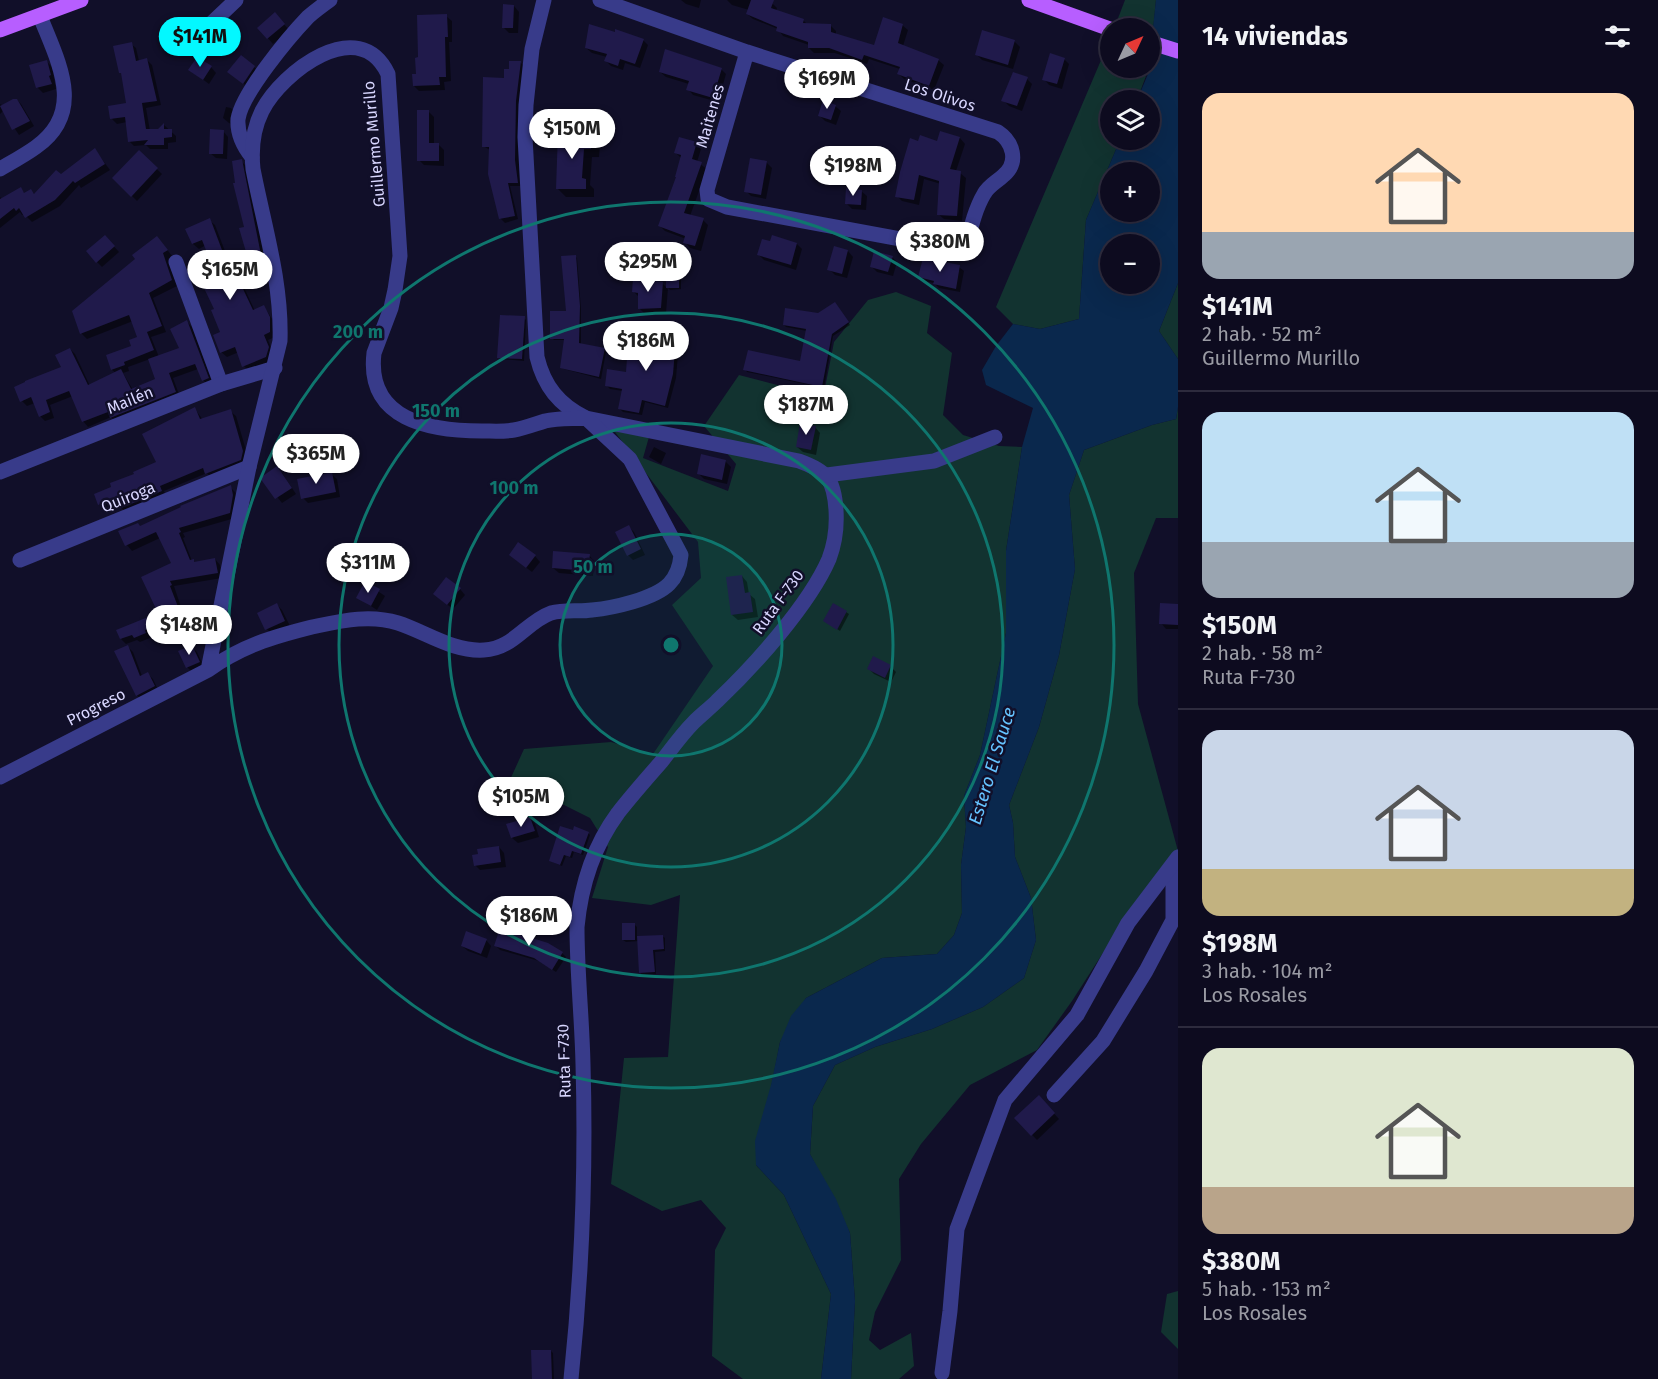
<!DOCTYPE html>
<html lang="es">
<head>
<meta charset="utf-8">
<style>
  :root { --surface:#0d0b1f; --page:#161428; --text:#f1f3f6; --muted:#9a9ba4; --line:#2d2b3d; --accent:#03f8ff }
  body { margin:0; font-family:"Fira Sans",sans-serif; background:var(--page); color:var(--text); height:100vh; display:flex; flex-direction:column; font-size:22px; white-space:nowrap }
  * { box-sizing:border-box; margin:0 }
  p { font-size:20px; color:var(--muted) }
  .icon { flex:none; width:33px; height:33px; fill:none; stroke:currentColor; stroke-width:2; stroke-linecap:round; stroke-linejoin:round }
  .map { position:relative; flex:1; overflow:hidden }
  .sheet { display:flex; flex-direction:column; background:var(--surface); width:480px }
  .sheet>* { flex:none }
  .needle { width:39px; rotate:46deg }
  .tools { position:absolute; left:1100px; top:18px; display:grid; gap:12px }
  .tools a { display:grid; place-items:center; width:60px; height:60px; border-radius:50%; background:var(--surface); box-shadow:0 6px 24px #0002,0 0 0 2px var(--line); font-size:30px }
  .price { position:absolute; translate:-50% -51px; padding:0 14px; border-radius:21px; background:#fff; color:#222; font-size:20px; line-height:39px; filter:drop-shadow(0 2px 3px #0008) }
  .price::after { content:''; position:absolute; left:50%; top:36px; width:18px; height:14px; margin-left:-9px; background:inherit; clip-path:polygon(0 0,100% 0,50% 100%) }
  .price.selected { background:var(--accent); color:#111 }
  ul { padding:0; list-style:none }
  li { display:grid; align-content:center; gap:12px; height:318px; padding:0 24px }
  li+li { border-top:2px solid var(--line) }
  li span { display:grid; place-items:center; height:186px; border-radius:18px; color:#555 }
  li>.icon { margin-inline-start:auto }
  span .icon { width:108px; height:108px; fill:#fffc; stroke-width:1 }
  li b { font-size:26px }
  h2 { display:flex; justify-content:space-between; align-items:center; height:72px; padding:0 24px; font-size:26px }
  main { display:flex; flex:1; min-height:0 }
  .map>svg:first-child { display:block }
  .green { fill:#123330 }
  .water { fill:#0a284d; fill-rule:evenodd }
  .shadow { fill:#0007; fill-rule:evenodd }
  .building { fill:#201a4b }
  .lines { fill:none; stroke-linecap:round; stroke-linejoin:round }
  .minor { stroke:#383b8a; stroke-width:15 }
  .major { stroke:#b75eff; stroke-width:15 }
  .ring { fill:none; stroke:#0f766e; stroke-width:3 }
  .labels { text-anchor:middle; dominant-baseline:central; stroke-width:5; stroke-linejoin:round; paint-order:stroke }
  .street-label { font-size:16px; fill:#d9d7ff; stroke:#110f29 }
  .water-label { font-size:18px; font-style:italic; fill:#65c3ff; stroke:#110f29 }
  .centre { fill:#0f766e; stroke:#110f29; stroke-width:3 }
  .ring-label { font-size:18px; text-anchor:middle; font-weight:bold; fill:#0f766e; stroke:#110f29; stroke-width:5; stroke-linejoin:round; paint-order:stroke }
</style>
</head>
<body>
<main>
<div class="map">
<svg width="1178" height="1379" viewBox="0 0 1178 1379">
  <rect width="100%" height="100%" fill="#110f29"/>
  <g class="green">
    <polygon points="1125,0 1156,0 1153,31 1117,21"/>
    <polygon points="1110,39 1110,68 1149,68 1137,100 1110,100 1110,140 1120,140 1086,220 1079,319 1040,329 1013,324 996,307"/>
    <polygon points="1178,283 1178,359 1159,331"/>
    <polygon points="896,292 931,306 927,333 952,353 943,415 963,435 999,446 1022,447 1006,551 1006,633 980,755 964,796 966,827 961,865 962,913 954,935 937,954 882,958 806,998 780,1042 756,1165 784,1195 831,1294 821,1379 743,1379 712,1356 715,1250 726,1228 701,1200 662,1211 611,1184 624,1058 668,1057 680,895 651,905 592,898 608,847 590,818 552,799 509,782 524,749 611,742 653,754 713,666 672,605 701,578 698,542 612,428 649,437 643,458 728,491 736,464 704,426 739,375 808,393 825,388 834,342 868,300"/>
    <polygon points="1178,407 1178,518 1156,518 1134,573 1138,704 1178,851 1119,928 1072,1001 1037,1050 970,1085 921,1144 899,1179 901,1260 875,1312 869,1340 880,1350 911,1333 914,1366 899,1379 851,1379 855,1301 850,1233 810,1154 813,1106 835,1065 875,1047 932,1029 983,1007 1024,978 1036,940 1031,898 1015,857 1013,823 1009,805 1039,727 1059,655 1075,569 1069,495 1084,450 1152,425 1176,419"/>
    <polygon points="1178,1291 1178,1349 1161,1332 1167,1294"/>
  </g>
  <path class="water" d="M1156,0H1178V283L1159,331L1178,359V407L1176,419L1152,425L1084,450L1069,495L1075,569L1059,655L1039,727L1009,805L1013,823L1015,857L1031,898L1036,940L1024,978L983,1007L932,1029L875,1047L835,1065L813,1106L810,1154L836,1199L850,1233L855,1301L851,1379H821L831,1294L784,1195L756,1165L755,1141L771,1085L780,1042L791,1016L806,998L882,958L937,954L954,935L962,913L961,865L966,827L964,796L980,755L1006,633V551L1022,447L1033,408L986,385L982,370L996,346L1013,324L1040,329L1079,319L1086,220L1120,140H1149V100H1137L1148,74ZM1110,172H1149V212H1110ZM1110,244H1149V284H1110Z"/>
  <g class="shadow">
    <polygon points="681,0 701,0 699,8 686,4"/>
    <polygon points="727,0 764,0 772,3 777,8 776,11 803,20 808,25 830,25 836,31 836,35 875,47 902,25 908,30 903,46 938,60 944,65 934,90 904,79 899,74 900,69 869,59 867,64 835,53 814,53 809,48 809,45 783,36 778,29 753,19 747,14 749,10 732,5"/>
    <polygon points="514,6 519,12 518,33 509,33 503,27"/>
    <polygon points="275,14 289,30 273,44 259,28"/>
    <polygon points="446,16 452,21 452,42 449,42 451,81 444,82 445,90 419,91 414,86 417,75"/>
    <polygon points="643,40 648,45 640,68 625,63 623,70 611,66 606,61 607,57 592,53 586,48"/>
    <polygon points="1014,41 1020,47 1013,69 982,60 977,55"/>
    <polygon points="131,44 136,48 139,61 147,60 152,65 161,105 146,108 150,131 159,131 164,125 176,136 176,142 168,143 168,149 150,149 146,145 134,146 129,141 127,122 117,124 112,119 128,104"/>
    <polygon points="241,57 260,72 249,88 235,77"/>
    <polygon points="1064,59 1069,64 1062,89 1049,85 1044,79"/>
    <polygon points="46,61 52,67 56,89 43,93 38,88 31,66"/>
    <polygon points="520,62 524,66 519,105 519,165 521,186 510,186 518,219 505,223 501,219 490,150 483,146 506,79 510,70"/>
    <polygon points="211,67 216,73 209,84 190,70"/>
    <polygon points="721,69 726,74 718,102 693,95 688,89 689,84 666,77 660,72"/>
    <polygon points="1027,79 1032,84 1022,111 1009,106 1003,100"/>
    <polygon points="16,99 21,104 34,126 19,135 3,111 0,114 0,104 3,106"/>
    <polygon points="835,106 841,111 836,125 825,121 819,115"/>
    <polygon points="226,107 231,108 236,114 233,125 229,123 223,118"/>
    <polygon points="428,111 434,117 434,144 438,144 444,150 444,166 424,165 419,160"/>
    <polygon points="223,131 228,137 227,159 216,158 210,153"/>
    <polygon points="941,132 960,138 965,144 956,171 960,173 966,178 962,221 944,219 938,214 941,184 924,179 919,205 902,201 897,196 919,143 938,142"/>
    <polygon points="592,136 600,144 599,157 592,157 590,185 594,189 594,197 566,197 557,188"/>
    <polygon points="696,144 701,149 697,162 707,169 690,216 703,220 708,225 701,251 690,248 685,242 686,239 665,231 659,225 678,178 681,158 676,153"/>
    <polygon points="95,150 110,170 81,188 79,185 60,206 32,222 24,214 22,215 20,212 0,228 0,197 2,199 20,189 25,194 31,190 35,195"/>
    <polygon points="139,152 162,174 137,201 114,178"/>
    <polygon points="242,162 248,168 268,270 258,274 253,269 241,229 245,228"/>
    <polygon points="766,162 772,168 766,199 751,196 746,191"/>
    <polygon points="861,191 867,196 866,210 852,209 846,203"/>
    <polygon points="209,220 215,225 228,259 233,264 255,311 264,307 275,323 275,337 268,340 273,353 271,362 249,371 244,366 239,352 227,357 221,352 222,333 216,310 213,263 206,245 199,249 193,244 187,230"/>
    <polygon points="110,242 119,252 102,267 97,262"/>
    <path d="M162,243L172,256L168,259L177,286L153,298L166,332L151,337L159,357L181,349L187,322L192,327L213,384L208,385L203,380L198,369L173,378L180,397L116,422L111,417L88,427L83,421L73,396L50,405L54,418L45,421L40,416L35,403L27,406L22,401L63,368L70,349L75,354L90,386L116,373L112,370L108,356L133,347L139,338L133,321L87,339L82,334L73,312ZM150,359L157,380L133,390L123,373L129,371L128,367Z"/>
    <polygon points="771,243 797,244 802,249 796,270 764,260 759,255"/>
    <polygon points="848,251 853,257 847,278 835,275 829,269"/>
    <polygon points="575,256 577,258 581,309 581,345 604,349 606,352 601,379 564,369 561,367 565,340 554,340 552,338 567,312"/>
    <polygon points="892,257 897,262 893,276 877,272 871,266"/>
    <polygon points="959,267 964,271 960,292 939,288 934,283 924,281 920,276"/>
    <polygon points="667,271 678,271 681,273 681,289 670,290 668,288 666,313 645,314 640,309 639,297 633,291 662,283 668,289"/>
    <polygon points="837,306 850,325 833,336 824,388 747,372 745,369 801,363 807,331 786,327 784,325 818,315"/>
    <polygon points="524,318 526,320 524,361 501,359 499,357"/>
    <polygon points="672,322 675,326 678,354 676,378 668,408 645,402 642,415 623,412 620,409 623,391 610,389 606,385 627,373 659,348"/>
    <polygon points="195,409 203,420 230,411 236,416 248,457 246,465 212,479 207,473 164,491 166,496 126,514 119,504 105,509 100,504 136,475 158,463"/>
    <polygon points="815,427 820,433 816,455 803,452 797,447"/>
    <polygon points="654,447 666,453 661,464 649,457"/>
    <polygon points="725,461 731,467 727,484 704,479 699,474"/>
    <polygon points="282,473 296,494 282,503 262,478"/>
    <polygon points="331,474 337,479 340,497 308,503 303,498"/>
    <polygon points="230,487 235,492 238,502 235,518 183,533 185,537 183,538 192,561 195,563 215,559 220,565 222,578 174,586 186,622 149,635 150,638 140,642 137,640 126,644 121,639 160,614 173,564 160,538 132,551 127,545 120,532 141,528"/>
    <polygon points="629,527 634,532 645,555 633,560 628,555"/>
    <polygon points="589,555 594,561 593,576 559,573 553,568"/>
    <polygon points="535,556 540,562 532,572 516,560"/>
    <polygon points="742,576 747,582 749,594 755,599 758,617 738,620 732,615"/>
    <polygon points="366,583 385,596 377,610 357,597"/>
    <polygon points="460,589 465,595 453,609 440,599"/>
    <polygon points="277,605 282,610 290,626 272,635 267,629"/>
    <polygon points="1178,605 1178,629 1166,629 1161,623"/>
    <polygon points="846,612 849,614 840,631 825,621"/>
    <polygon points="128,647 133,652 142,676 147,673 153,679 159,692 142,701 137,695"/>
    <polygon points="192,647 197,652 204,667 192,672 187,667"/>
    <polygon points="890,666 896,672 891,682 874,674 869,669"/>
    <polygon points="530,818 535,824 539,837 518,843 512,838"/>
    <polygon points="588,833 590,835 583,855 574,852 572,858 566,856 562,866 550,861"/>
    <polygon points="499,847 504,853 506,867 480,870 475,865"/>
    <polygon points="634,924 637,927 637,938 662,936 665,938 665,951 655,952 656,974 642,975 640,972 639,941 626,942 623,940"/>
    <polygon points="486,940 491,946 487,958 468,951 462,946"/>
    <polygon points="496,946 562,953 566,957 556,972 539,961 500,950"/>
    <polygon points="1039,1097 1059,1119 1037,1140 1016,1118"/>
    <polygon points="551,1351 553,1353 554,1379 534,1379"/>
  </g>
  <g class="building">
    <polygon points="751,0 774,0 771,8 804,19 803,23 831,24 831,32 874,45 883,17 903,24 898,43 939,59 929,86 897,74 900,67 864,55 862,60 829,48 808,48 808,42 776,31 777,27 746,14"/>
    <polygon points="503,4 514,5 513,28 502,28"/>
    <polygon points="275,12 285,24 267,39 257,28"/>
    <polygon points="447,14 448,37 445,37 446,77 439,77 440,85 413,86 412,74 416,74 415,58 418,57 417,15"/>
    <polygon points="589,24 615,32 615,29 644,39 635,64 620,59 618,66 604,61 607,54 585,48"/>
    <polygon points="982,30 1015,40 1008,65 975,55"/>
    <polygon points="132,42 136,61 147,58 157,101 142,103 146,129 158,129 164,123 164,129 172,129 172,137 164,138 164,145 144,145 148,140 128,142 125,117 110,119 108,106 126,103 121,73 119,73 113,46"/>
    <polygon points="665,49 722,68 713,98 686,90 689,81 659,72"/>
    <polygon points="1050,53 1065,58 1057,84 1042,80"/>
    <polygon points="241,55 255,66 243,84 227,72"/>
    <polygon points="197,57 212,66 203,80 188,70"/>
    <polygon points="47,60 51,75 49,76 52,84 36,88 29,65"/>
    <polygon points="509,61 521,61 516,101 515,160 518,183 508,183 515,216 499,219 488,174 489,147 482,147 483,77 504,78 504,69 509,69"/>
    <polygon points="1013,72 1028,77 1017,106 1001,101"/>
    <polygon points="13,99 17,99 30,121 12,130 0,106"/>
    <polygon points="823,100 836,105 831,120 818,116"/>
    <polygon points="417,110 429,110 429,143 439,143 439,161 417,161"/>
    <polygon points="210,129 224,130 223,154 209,154"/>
    <polygon points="940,131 960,137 950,169 961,171 957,216 937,215 939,181 919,175 914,200 895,197 900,172 910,138 918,141 920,135 937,141"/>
    <polygon points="558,132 592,134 591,149 584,149 582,178 586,179 586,189 556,189"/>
    <polygon points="679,137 697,142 692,159 702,162 684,213 704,218 695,246 683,243 685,236 658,226 676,177 675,177 681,155 674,153"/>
    <polygon points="95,148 105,164 75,183 73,181 55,200 25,218 19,208 16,211 14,208 0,219 0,199 21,187 24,193 31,189 34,194 56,170 61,174"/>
    <polygon points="139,150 158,168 131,197 112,178"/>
    <polygon points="750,158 767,161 761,195 744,192"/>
    <polygon points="242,159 263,265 251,269 239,228 244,227 233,183 235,183 232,161"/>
    <polygon points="846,188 862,190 861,205 845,204"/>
    <polygon points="210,218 225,258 228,257 253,310 264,305 270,317 270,332 264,335 269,347 266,357 242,367 235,347 220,353 213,335 220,332 211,310 214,309 195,269 211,263 202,240 192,244 185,229"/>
    <polygon points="105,235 115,246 96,263 86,251"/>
    <polygon points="772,235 797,243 791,265 757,255 762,239 770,241"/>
    <polygon points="157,236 168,250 163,253 172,280 149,293 162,326 147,332 154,350 124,362 125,365 111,370 106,355 131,346 129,340 137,337 129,315 80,334 72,311 135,259 132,255"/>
    <polygon points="834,246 848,250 842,274 827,270"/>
    <polygon points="874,251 893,256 888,272 870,267"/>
    <polygon points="576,255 580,306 579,343 605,348 599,377 560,368 564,339 550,339 550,311 566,311 561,256"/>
    <polygon points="923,258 960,265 956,289 933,284 934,281 918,277"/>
    <polygon points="679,269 679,288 666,288 666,270"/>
    <polygon points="633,278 663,282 661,308 638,309 638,293 632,292"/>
    <polygon points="835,302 849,322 832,334 822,387 743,370 748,350 800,361 806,329 783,325 785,308 818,313"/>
    <polygon points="500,315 525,316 522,359 497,358"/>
    <polygon points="187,320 209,378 202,381 195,364 169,373 176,392 110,418 108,412 82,422 69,391 46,400 50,412 39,417 31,397 20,402 14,387 25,382 25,381 61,367 55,355 70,348 88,385 121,369 131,389 155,379 148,359 179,348 170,329"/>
    <polygon points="672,321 675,350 673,374 665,406 642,400 639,413 618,409 622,389 605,386 607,369 626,372 628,344 657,346 656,322"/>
    <polygon points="195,407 200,419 231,409 243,451 241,460 205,474 203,468 160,486 162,491 119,509 115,498 98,505 94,494 111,487 110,483 134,474 133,472 156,462 142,434"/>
    <polygon points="800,423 816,426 811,450 796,447"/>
    <polygon points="701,454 726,460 722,480 697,474"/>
    <polygon points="277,466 292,488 275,499 260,478"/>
    <polygon points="332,472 336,492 301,499 297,479"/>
    <polygon points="231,485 233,495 230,513 179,528 181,532 179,533 190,560 194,559 194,562 215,558 218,573 170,581 172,585 170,586 182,617 145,630 146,633 134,638 132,635 120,639 116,630 158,613 141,577 171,563 156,532 125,546 118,531 138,523 140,526 181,507 180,506"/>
    <polygon points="629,525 641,549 627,556 615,532"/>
    <polygon points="518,542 536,555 526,568 509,555"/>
    <polygon points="553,551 590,554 588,571 552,568"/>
    <polygon points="742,575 745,593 750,592 753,612 731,615 726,577"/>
    <polygon points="446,577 461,588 447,605 433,594"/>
    <polygon points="365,581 380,589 371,606 356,598"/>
    <polygon points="277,603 285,621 265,630 257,613"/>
    <polygon points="833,603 847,611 837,630 823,621"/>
    <polygon points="1160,603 1178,604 1178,625 1159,624"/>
    <polygon points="128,645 140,676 148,672 155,686 136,696 114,651"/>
    <polygon points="192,645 200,662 186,668 178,651"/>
    <polygon points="873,656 891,665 885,678 867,669"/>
    <polygon points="530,817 535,831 511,838 506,824"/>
    <polygon points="560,826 573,830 574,826 589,832 581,854 572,851 570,857 564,855 560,865 549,861"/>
    <polygon points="499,846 501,862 474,866 472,855 478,854 477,849"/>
    <rect x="622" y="923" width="13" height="17"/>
    <polygon points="500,928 548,943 563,952 552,970 534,958 494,946"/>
    <polygon points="466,931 487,939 481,954 461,946"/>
    <polygon points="663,935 664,949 653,950 655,972 639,973 637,936"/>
    <polygon points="1039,1095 1055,1113 1031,1136 1014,1118"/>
    <polygon points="531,1350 551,1350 552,1379 532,1379"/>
  </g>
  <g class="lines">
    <g class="minor">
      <path d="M544,0L532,49L526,105L525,137L537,357C544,386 559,405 586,418L799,461C827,471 834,479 836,510C837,526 835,543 829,559C809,605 754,666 717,701C710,708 701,715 694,722C682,734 672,748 662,761C647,778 632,795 618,813C593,847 581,885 577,927C577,973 582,1018 583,1064C586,1169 582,1274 571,1379"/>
      <path d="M600,0L747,52L998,132C1013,142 1019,162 1004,175C997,182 989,185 984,194C974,211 970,232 965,251L727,207L708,199L707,190L747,52"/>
      <polyline points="197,37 236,0"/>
      <path d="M252,157C243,146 237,134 238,119C242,93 289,37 308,17C315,11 323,5 330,0"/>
      <path d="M0,169C12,162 25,155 36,147C87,111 57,60 40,16"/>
      <polyline points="176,262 221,384"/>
      <polyline points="0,472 221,384 275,368"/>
      <polyline points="827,475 934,461 995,437"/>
      <polyline points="20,560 249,467"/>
      <path d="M0,777L208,670C242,646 272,637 312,627C341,621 369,614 398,623C426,632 453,652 484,650C513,649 526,622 551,613C565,609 579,612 592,610C613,608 654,599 669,584C677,576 680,566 681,555L630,459L586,418C573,419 558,418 545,421C535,424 525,428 514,430C504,432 492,431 482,431C430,431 366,420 374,353L391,308L395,290L400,256L388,74C359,13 282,72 262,111C253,129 251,149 253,169C264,226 282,282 280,341L249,467L208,670"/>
      <polyline points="1054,1095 1103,1041 1146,971 1173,920 1173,883 1178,860"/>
      <polyline points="942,1373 950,1311 957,1229 1005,1100 1077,1015 1128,923 1178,857"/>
    </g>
    <g class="major">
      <polyline points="1029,0 1110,29"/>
      <polyline points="0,30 81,0"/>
      <polyline points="1149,42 1178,51"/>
    </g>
  </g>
  <circle cx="671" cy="645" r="111" fill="#0f766e" fill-opacity=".12"/>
  <g class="ring">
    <circle cx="671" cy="645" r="111"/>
    <circle cx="671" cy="645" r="222"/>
    <circle cx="671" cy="645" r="332"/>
    <circle cx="671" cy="645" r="443"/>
  </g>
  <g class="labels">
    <g class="street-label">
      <text transform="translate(940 95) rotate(18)">Los Olivos</text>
      <text transform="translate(710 116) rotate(-74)">Maitenes</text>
      <text transform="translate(374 144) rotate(-95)">Guillermo Murillo</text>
      <text transform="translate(130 400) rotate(-22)">Mailén</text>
      <text transform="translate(128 497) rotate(-22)">Quiroga</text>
      <text transform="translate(778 602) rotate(-54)">Ruta F-730</text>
      <text transform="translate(96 707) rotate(-27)">Progreso</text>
      <text transform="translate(564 1061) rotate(-92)">Ruta F-730</text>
    </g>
    <g class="water-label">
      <text transform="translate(992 766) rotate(-73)">Estero El Sauce</text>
    </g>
  </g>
  <circle cx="671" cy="645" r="9" class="centre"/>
  <g class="ring-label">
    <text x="358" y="338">200 m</text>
    <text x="436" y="417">150 m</text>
    <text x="514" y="494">100 m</text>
    <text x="593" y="573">50 m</text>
  </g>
</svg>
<div class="tools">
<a><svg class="needle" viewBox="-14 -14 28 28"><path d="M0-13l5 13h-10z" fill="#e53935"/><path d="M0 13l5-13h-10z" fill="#9a9ba4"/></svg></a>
<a><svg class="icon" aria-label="layers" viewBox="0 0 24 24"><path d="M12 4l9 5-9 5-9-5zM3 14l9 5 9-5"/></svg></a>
<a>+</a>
<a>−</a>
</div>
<b class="price selected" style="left:200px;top:68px">$141M</b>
<b class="price" style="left:827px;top:110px">$169M</b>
<b class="price" style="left:572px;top:160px">$150M</b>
<b class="price" style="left:853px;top:197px">$198M</b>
<b class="price" style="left:940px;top:273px">$380M</b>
<b class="price" style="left:648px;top:293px">$295M</b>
<b class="price" style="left:230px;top:301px">$165M</b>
<b class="price" style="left:646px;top:372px">$186M</b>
<b class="price" style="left:806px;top:436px">$187M</b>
<b class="price" style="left:316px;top:485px">$365M</b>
<b class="price" style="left:368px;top:594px">$311M</b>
<b class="price" style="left:189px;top:656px">$148M</b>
<b class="price" style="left:521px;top:828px">$105M</b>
<b class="price" style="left:529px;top:947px">$186M</b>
</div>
<section class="sheet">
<h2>14 viviendas<svg class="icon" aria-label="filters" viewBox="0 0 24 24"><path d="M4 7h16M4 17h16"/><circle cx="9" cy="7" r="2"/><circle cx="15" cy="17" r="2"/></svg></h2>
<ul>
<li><span style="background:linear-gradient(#ffd9b3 75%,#9aa5b1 0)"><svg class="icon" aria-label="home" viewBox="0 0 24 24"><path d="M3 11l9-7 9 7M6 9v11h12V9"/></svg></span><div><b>$141M</b><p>2 hab. · 52 m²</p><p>Guillermo Murillo</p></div></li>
<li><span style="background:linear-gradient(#bfe0f5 70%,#9aa5b1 0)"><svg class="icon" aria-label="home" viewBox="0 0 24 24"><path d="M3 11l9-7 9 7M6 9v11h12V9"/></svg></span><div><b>$150M</b><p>2 hab. · 58 m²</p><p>Ruta F-730</p></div></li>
<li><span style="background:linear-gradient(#c9d6e8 75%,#c2b280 0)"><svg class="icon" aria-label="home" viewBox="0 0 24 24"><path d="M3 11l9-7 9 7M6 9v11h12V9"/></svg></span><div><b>$198M</b><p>3 hab. · 104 m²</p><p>Los Rosales</p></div></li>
<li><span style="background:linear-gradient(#dfe7d0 75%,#b9a48a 0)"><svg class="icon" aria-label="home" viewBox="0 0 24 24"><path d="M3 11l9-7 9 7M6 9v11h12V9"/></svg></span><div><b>$380M</b><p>5 hab. · 153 m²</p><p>Los Rosales</p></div></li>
</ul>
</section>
</main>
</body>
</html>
